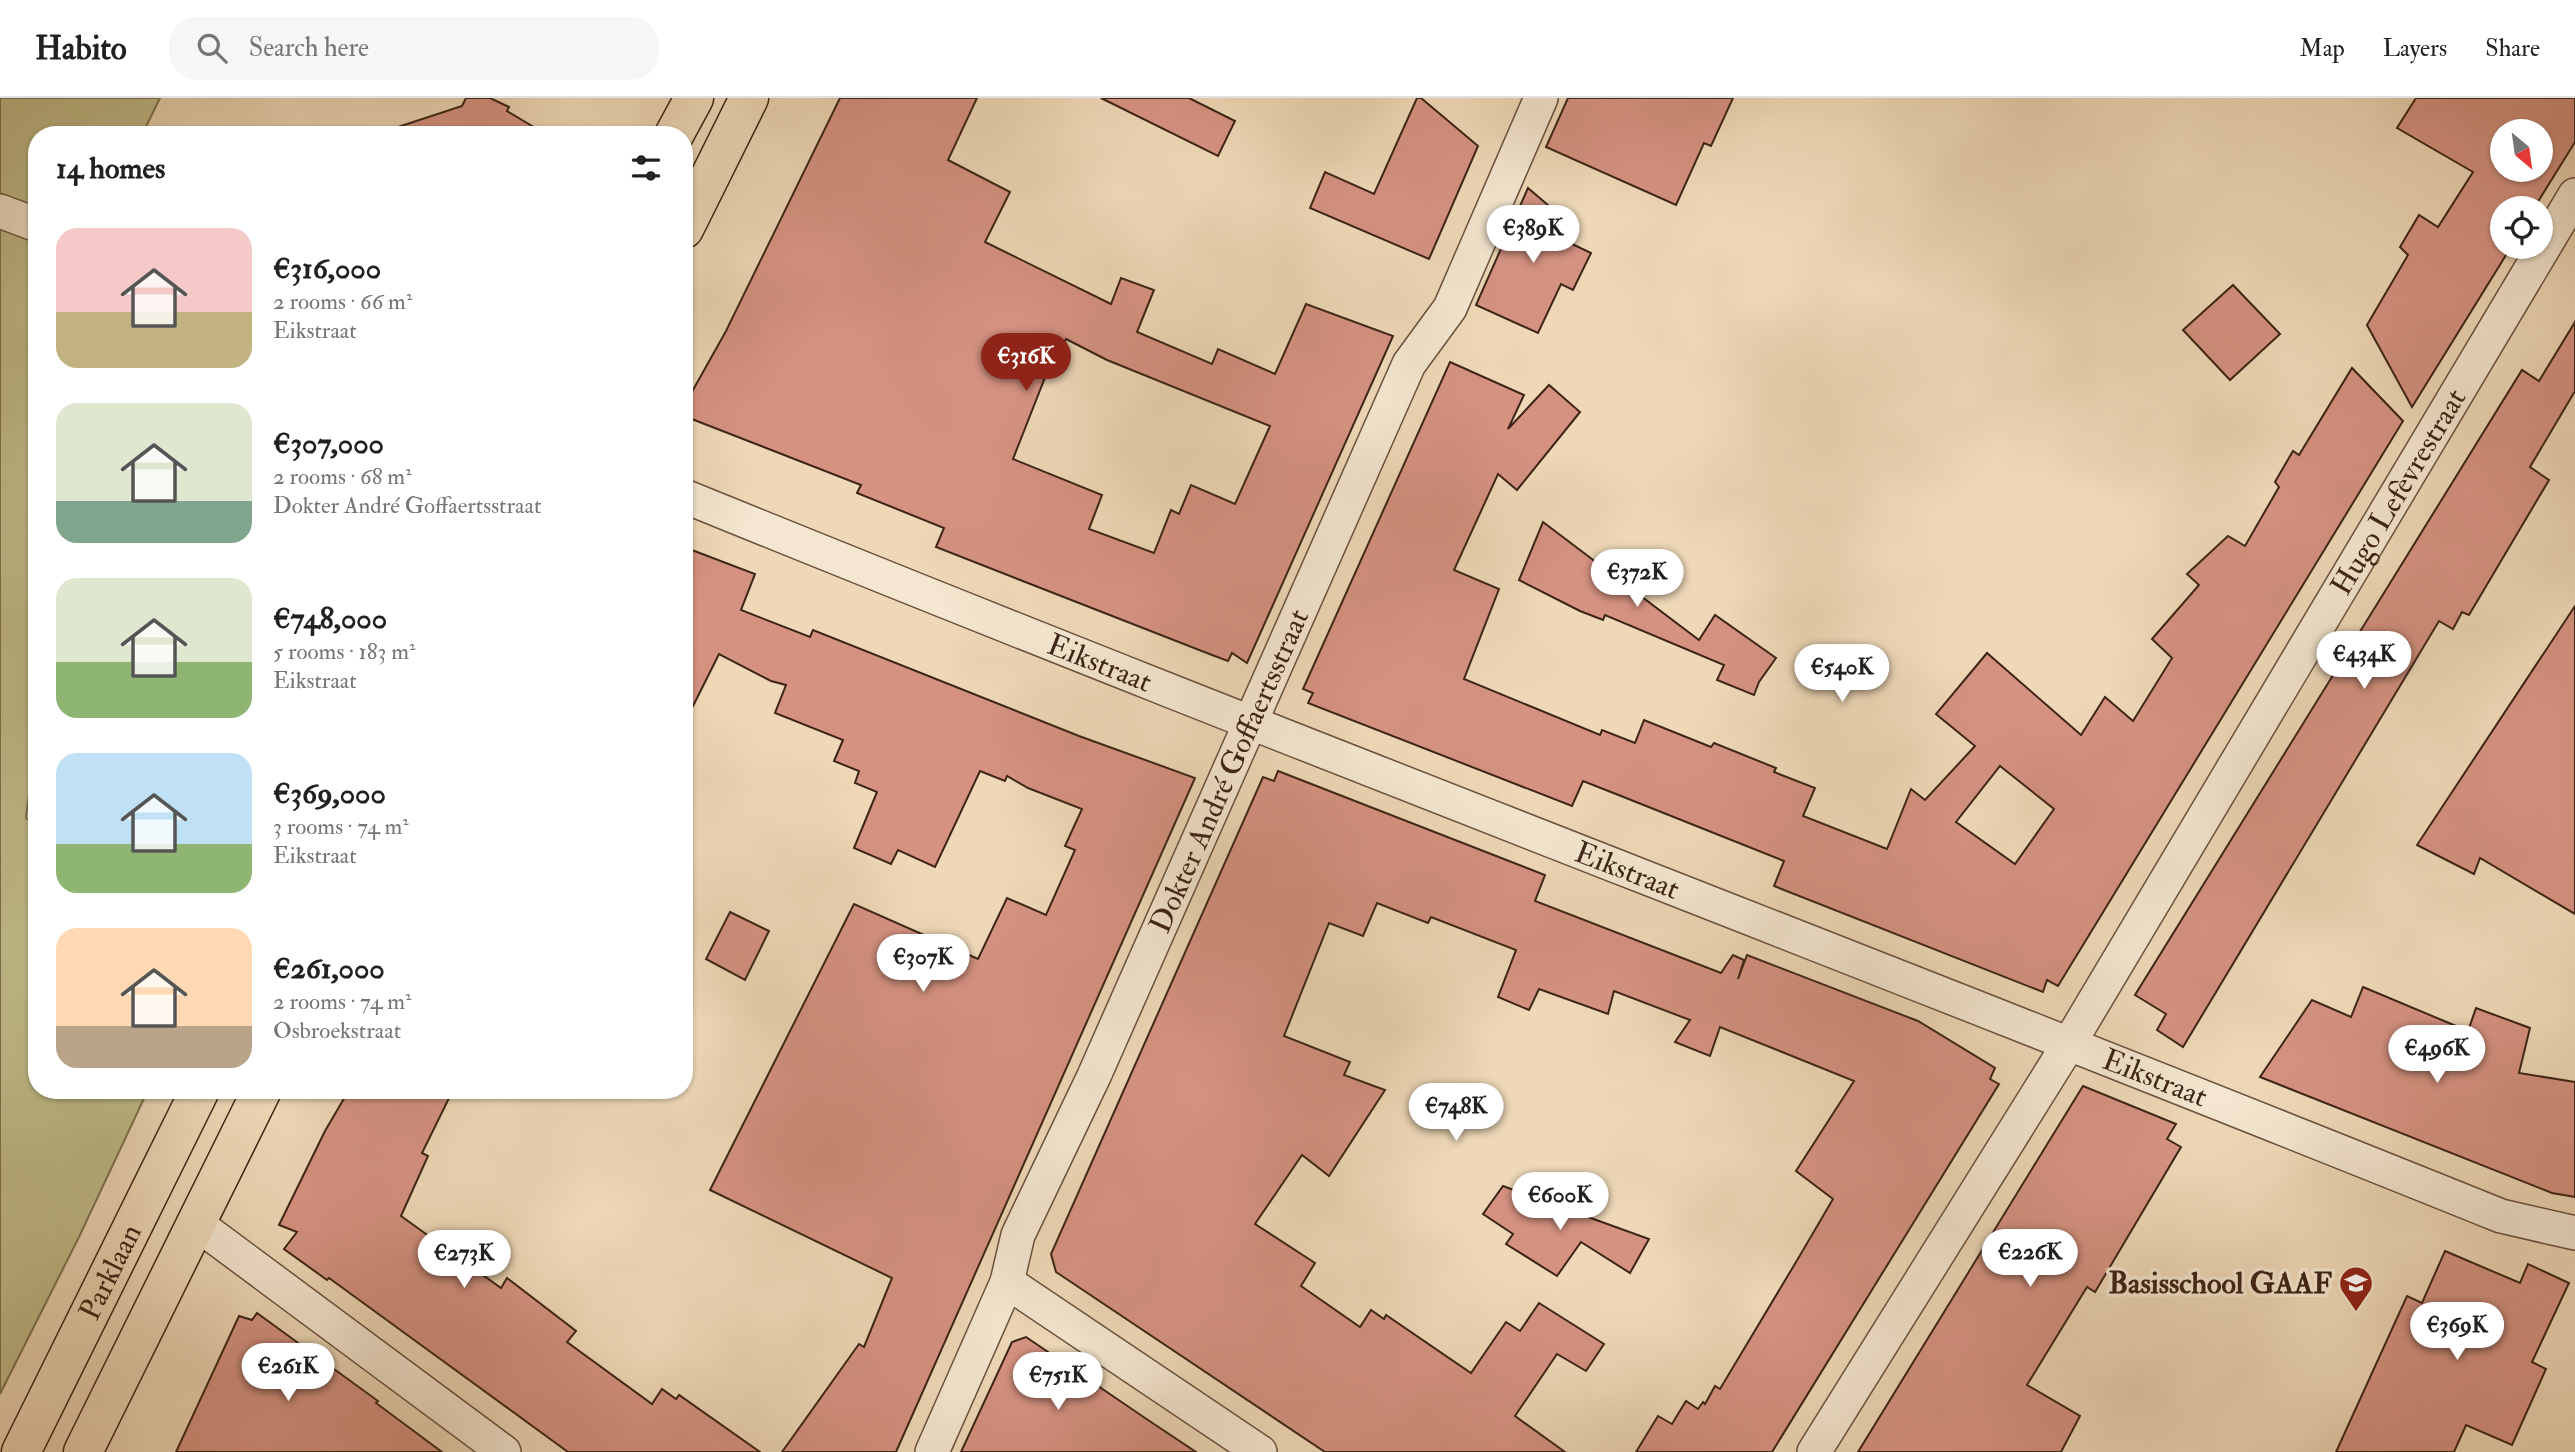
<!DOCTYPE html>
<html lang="en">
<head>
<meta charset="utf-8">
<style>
  :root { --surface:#fff; --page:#f6f6f6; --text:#202124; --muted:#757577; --line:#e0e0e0; --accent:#8f2418 }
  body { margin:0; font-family:"IM FELL Double Pica",serif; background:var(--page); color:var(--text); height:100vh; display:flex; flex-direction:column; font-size:26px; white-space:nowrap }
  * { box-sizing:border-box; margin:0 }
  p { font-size:23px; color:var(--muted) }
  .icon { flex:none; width:38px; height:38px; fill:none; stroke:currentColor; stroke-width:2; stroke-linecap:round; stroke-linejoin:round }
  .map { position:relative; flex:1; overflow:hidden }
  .side { position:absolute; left:28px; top:28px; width:665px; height:973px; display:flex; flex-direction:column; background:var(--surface); border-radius:28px; box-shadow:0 2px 5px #0004 }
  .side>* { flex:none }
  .needle { width:46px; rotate:151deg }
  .tools { position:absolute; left:2490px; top:21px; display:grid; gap:14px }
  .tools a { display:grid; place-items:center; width:63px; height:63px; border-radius:50%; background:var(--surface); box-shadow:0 2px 5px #0004; font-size:35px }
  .price { position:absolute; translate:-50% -60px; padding:0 16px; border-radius:24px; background:#fff; color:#222; font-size:23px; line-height:46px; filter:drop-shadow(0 2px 4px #0008) }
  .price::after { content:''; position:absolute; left:50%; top:42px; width:21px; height:16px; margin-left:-10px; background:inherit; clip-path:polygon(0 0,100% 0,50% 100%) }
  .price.on { background:var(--accent); color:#fff }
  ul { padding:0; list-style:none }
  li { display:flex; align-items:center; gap:21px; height:175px; padding:0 28px }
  li span { display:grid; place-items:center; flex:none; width:196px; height:140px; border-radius:21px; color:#555 }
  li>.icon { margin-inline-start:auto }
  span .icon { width:84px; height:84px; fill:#fffc; stroke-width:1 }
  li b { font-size:30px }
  h2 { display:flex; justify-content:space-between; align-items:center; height:84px; padding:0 28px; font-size:30px }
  header { display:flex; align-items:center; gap:42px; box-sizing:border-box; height:98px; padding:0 35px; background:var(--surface); border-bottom:2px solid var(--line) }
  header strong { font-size:33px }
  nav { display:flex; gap:38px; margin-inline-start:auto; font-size:24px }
  .search { width:490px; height:63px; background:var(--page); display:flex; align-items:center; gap:18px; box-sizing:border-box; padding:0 24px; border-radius:28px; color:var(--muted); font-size:26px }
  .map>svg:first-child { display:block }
  .green { fill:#c0bc89; stroke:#7e7050; stroke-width:2 }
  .building { fill:#d59281; stroke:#3d2416; stroke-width:2; fill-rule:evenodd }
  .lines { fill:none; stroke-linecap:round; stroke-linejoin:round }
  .street-casing { stroke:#69513e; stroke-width:36 }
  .primary-casing { stroke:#3d2416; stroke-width:41 }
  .street { stroke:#f4e6d0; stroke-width:33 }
  .primary { stroke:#eed8b7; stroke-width:38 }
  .labels { text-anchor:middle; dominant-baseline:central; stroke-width:7; stroke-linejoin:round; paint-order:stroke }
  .street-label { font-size:30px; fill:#3d2416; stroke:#f4e6d0 }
  .poi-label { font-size:30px; font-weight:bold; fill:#3d2416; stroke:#f4e6d0; text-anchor:end }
</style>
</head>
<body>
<header>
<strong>Habito</strong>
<div class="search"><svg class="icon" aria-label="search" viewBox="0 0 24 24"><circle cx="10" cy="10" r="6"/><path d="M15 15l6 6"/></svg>Search here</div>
<nav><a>Map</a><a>Layers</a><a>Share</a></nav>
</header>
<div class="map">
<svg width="2575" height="1354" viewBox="0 0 2575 1354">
  <rect width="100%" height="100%" fill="#eed8b7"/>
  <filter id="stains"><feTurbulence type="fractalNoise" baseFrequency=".00286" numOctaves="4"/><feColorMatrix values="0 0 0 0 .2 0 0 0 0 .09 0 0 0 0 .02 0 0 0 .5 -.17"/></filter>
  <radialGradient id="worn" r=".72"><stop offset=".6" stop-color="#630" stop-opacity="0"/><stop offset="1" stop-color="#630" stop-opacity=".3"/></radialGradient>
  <polygon class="green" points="0,0 160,0 142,37 37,37 37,630 26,720 37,728 37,992 148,992 79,1139 0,1296"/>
  <g class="building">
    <polygon points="466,0 490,0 509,9 507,13 547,37 396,37 395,30 462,8"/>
    <path d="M840,0H977L948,62L1010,94L985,144L1111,206L1121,180L1154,192L1137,234L1212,266L1218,251L1275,276L1306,206L1393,238L1247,565L1232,555L1228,563L1212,557L936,449L944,430L857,395L861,387L684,318V308L726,233ZM1066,241L1107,262L1270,328L1235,406L1191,387L1179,416L1171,412L1154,455L1089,431L1102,397L1013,361L1046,277L1048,278Z"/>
    <polygon points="1101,0 1189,0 1235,23 1218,58"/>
    <polygon points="1417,0 1421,0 1478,48 1429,161 1310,110 1325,74 1374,96"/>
    <polygon points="1568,0 1733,0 1711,48 1704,45 1676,107 1546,49"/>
    <path d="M2416,0H2575V44L2534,110H2502V149H2511L2412,309L2367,227L2408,157L2400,149L2419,117L2438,129L2473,74L2397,30ZM2502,33H2541V72H2502Z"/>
    <polygon points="1528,90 1576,131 1570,145 1591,155 1573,192 1561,186 1538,235 1476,207"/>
    <polygon points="2233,187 2280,236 2230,282 2183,232"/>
    <polygon points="2575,224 2575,293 2530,369 2549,382 2469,517 2462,514 2453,531 2439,523 2183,949 2157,932 2166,916 2135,897 2522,272 2539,283"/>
    <path d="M1450,264L1524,297L1508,331L1549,287L1580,314L1517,392L1498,376L1454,472L1499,491L1464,581L1600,637L1602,632L1635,645L1644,622L1711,649L1714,645L1776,670L1774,674L1815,690L1803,718L1887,751L1911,691L1925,702L1975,648L1936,616L1987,555L2081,637L2105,599L2133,623L2172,560L2152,541L2199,487L2187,476L2228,438L2245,448L2279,389L2275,384L2293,353L2299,357L2352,270L2403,323L2058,888L2047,882L2043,894L1774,788L1784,763L1616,696L1583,683L1572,708L1308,605L1313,595L1303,591ZM2000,668L2054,711L2015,766L1956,724Z"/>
    <polygon points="1543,424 1699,542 1715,517 1776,560 1759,584 1754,597 1717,582 1724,567 1605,517 1603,522 1580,513 1519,482"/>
    <polygon points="684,449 755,476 741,512 810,539 813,532 1079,638 1195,680 896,1354 782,1354 859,1246 864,1249 892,1180 710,1092 854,806 978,861 1007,800 1046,817 1075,752 1065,748 1082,711 1028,690 1007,678 1005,683 980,673 935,769 898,752 891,766 854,750 877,694 855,685 859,673 834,663 843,642 775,615 786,587 771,583 719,556 684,626"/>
    <polygon points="2575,508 2575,816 2480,760 2474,776 2417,747"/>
    <polygon points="1278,673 1545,777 1535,803 1721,875 1733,857 1744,862 1738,881 1747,857 1918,923 1995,970 1990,981 1999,986 1772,1354 1636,1354 1658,1318 1672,1326 1686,1303 1698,1311 1703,1304 1705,1306 1715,1288 1720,1291 1799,1159 1833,1101 1796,1073 1854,983 1720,929 1710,958 1675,944 1690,922 1614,893 1608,916 1539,891 1529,912 1498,899 1516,852 1431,819 1428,825 1377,805 1363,838 1329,825 1284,938 1350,964 1344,977 1385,992 1329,1078 1302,1057 1255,1126 1315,1165 1301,1188 1360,1229 1371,1212 1384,1221 1386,1217 1471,1275 1506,1224 1520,1233 1539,1205 1604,1246 1586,1273 1557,1256 1515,1318 1565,1354 1325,1354 1056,1174 1051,1156 1263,679 1274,683"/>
    <polygon points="730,814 769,833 745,882 706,861"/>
    <polygon points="2363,889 2468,933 2476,910 2530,930 2519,975 2575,984 2575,1099 2552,1095 2260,979 2312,902 2351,919"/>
    <polygon points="2083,988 2176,1026 2167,1041 2181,1049 2095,1194 2087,1189 2027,1287 2080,1318 2061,1354 1858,1354"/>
    <polygon points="349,992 453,992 422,1055 428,1058 401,1118 501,1190 507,1180 576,1233 567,1244 652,1306 662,1291 676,1301 679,1297 760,1354 568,1354 329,1180 327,1182 284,1151 297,1134 279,1127 325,1033"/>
    <polygon points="1503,1088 1541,1102 1649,1141 1630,1175 1581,1144 1557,1178 1506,1146 1513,1136 1483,1116"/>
    <polygon points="2445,1153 2520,1185 2528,1166 2569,1185 2532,1264 2546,1271 2512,1347 2466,1327 2454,1354 2336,1354 2407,1198 2422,1205"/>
    <polygon points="257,1215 378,1303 376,1305 442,1354 176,1354 239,1218 252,1222"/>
    <polygon points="1026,1239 1148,1322 1196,1354 961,1354 1012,1244"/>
  </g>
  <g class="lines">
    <g class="street-casing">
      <g id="street">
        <polyline points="0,113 37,127"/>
        <path id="s1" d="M684,398C1288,644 1897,874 2501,1118L2575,1135"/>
        <polyline points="197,1126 504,1354"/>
        <polyline points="1007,1184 1260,1354"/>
        <path id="s2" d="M932,1354L1007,1184L1018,1137L1094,978L1409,266L1450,210L1541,0"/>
        <path id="s3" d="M1814,1354L2070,944L2575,97"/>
      </g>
    </g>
    <g class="primary-casing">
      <g id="primary">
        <polyline points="674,37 694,0"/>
        <polyline points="684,131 749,0"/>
        <path id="s4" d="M21,1354L200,992"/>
        <polyline points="83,1354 262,992"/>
      </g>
    </g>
    <use href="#street" class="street"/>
    <use href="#primary" class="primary"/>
  </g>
  <defs>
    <g id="school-pin" transform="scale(1.75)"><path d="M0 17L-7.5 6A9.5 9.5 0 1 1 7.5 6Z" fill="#8f2418" stroke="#f4e6d0"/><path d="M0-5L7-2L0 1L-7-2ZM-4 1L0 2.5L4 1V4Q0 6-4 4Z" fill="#fff"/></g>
  </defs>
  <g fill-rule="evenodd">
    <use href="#school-pin" x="2356" y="1185"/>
  </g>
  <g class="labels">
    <g class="street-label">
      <text stroke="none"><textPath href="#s3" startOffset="1124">Hugo Lefèvrestraat</textPath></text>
      <text stroke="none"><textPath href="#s1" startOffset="448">Eikstraat</textPath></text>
      <text stroke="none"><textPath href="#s2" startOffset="744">Dokter André Goffaertsstraat</textPath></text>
      <text stroke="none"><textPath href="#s1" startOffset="1015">Eikstraat</textPath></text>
      <text stroke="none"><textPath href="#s1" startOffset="1582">Eikstraat</textPath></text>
      <text stroke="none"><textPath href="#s4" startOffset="201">Parklaan</textPath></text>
    </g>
    <g class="poi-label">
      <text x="2332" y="1185">Basisschool GAAF</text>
    </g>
  </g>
  <rect width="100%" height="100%" filter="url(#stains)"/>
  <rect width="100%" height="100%" fill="url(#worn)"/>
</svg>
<div class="tools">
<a><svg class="needle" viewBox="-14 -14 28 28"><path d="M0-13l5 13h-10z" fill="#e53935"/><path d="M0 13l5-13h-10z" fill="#757577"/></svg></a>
<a><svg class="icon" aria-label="locate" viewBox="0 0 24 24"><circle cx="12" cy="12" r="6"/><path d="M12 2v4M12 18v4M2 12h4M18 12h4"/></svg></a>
</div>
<b class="price" style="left:1533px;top:167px">€389K</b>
<b class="price on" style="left:1026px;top:295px">€316K</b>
<b class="price" style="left:1637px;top:511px">€372K</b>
<b class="price" style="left:2364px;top:593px">€434K</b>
<b class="price" style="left:1842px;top:606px">€540K</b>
<b class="price" style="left:923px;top:896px">€307K</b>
<b class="price" style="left:2437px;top:987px">€496K</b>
<b class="price" style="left:1456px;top:1045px">€748K</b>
<b class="price" style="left:1560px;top:1134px">€600K</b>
<b class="price" style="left:2030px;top:1191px">€226K</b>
<b class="price" style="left:464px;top:1192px">€273K</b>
<b class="price" style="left:2457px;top:1264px">€369K</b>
<b class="price" style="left:288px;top:1305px">€261K</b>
<b class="price" style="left:1058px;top:1314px">€751K</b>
<section class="side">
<h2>14 homes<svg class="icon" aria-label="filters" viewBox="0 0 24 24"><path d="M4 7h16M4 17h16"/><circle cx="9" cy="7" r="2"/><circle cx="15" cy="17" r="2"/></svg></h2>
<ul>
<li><span style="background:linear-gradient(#f6c9c9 60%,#c2b280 0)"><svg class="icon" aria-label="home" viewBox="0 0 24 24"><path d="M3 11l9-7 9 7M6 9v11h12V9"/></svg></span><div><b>€316,000</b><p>2 rooms · 66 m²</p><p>Eikstraat</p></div></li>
<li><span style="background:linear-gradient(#dfe7d0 70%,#7fa58c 0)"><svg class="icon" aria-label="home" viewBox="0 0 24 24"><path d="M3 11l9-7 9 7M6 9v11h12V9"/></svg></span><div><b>€307,000</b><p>2 rooms · 68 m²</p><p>Dokter André Goffaertsstraat</p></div></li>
<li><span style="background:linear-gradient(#dfe7d0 60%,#8fb573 0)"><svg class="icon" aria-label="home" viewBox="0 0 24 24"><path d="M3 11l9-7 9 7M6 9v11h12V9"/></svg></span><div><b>€748,000</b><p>5 rooms · 183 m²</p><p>Eikstraat</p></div></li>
<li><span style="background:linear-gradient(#bfe0f5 65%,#8fb573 0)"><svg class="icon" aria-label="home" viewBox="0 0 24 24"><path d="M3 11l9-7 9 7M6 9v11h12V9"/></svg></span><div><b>€369,000</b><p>3 rooms · 74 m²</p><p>Eikstraat</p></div></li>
<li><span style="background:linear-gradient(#ffd9b3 70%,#b9a48a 0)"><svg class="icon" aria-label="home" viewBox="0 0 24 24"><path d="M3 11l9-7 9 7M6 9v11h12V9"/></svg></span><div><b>€261,000</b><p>2 rooms · 74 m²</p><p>Osbroekstraat</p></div></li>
</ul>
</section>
</div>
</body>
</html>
